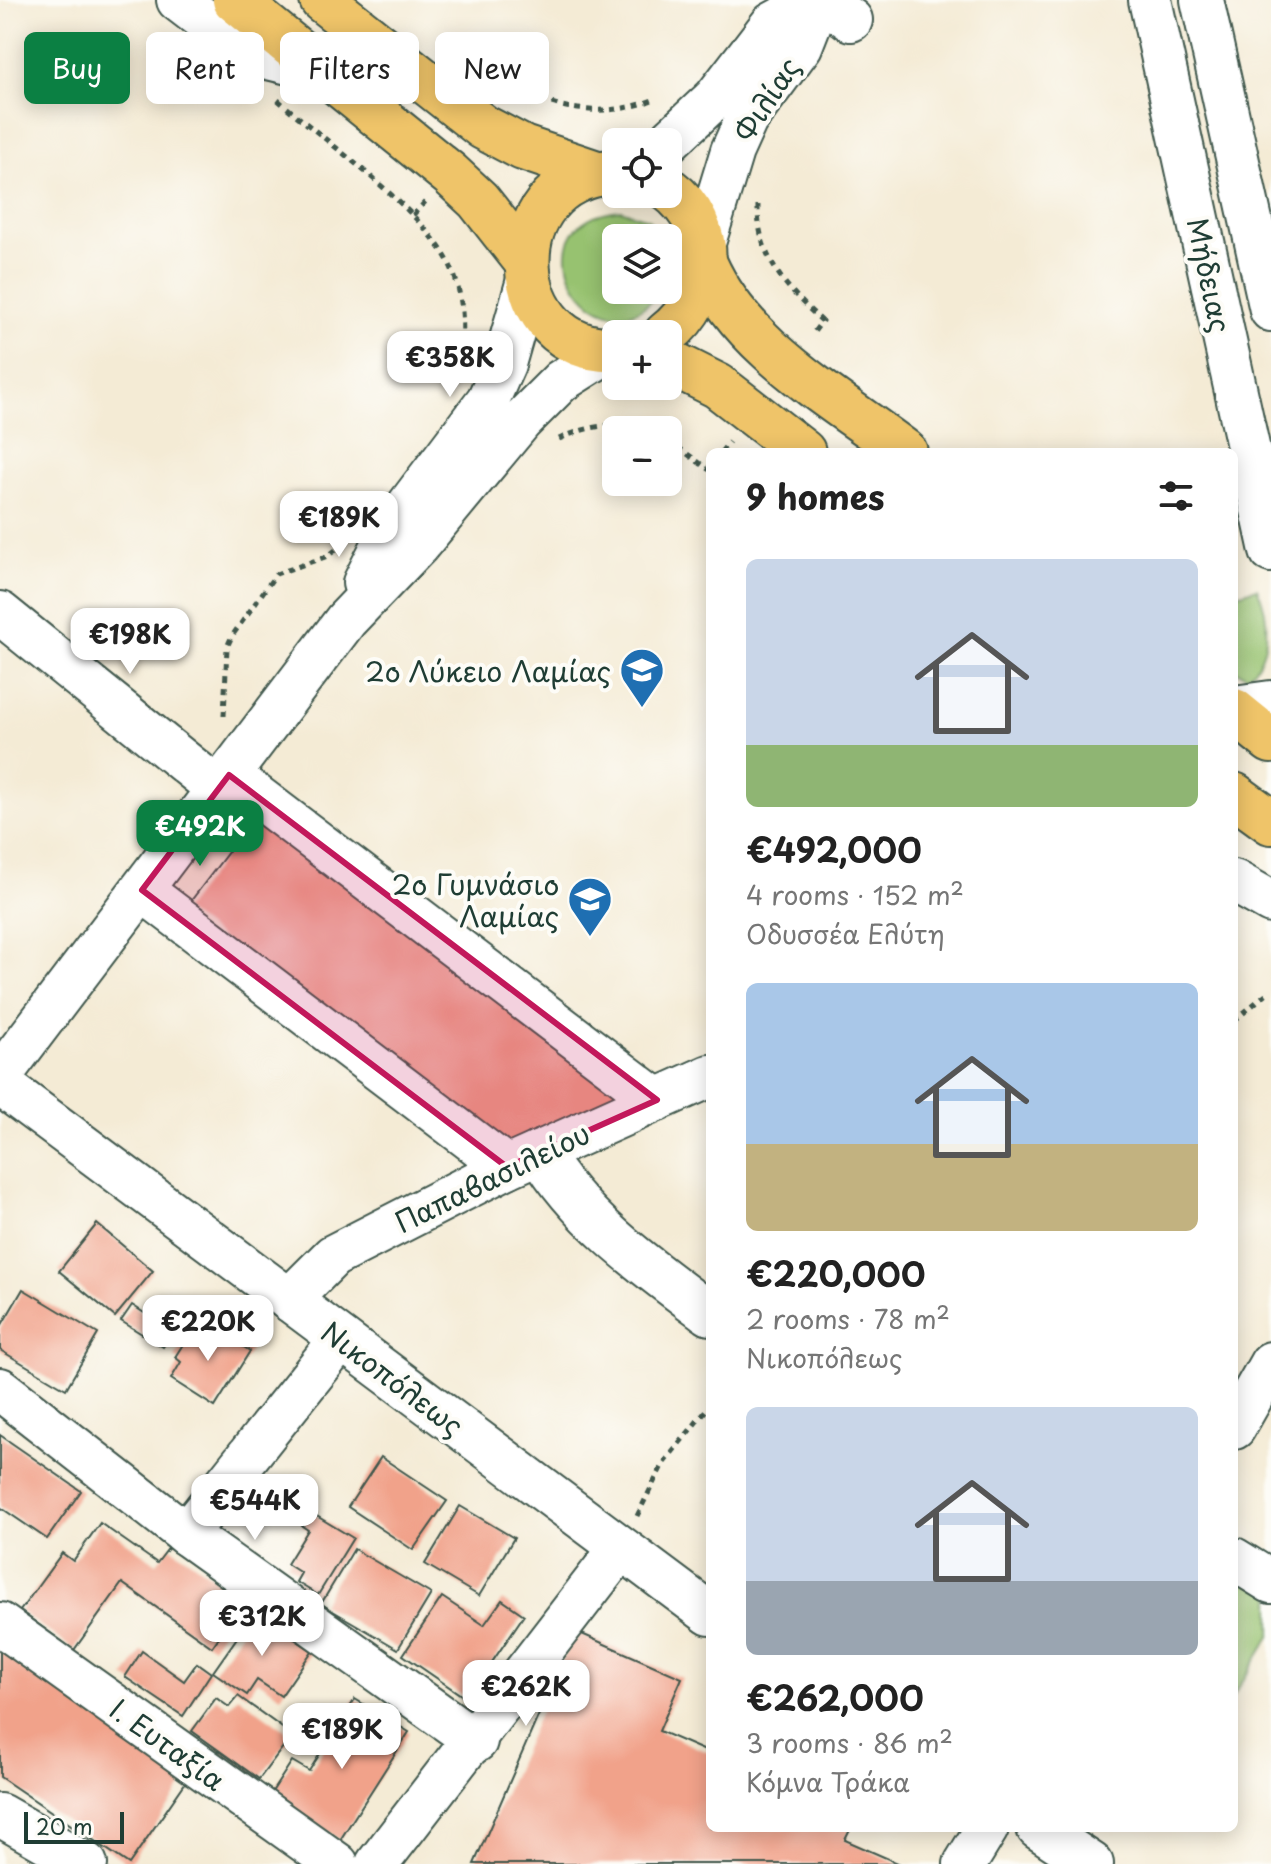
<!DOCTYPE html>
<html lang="en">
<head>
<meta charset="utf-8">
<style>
  :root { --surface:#fff; --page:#f2f2f2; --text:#222; --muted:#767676; --accent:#0b8043 }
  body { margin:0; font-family:"Playpen Sans",sans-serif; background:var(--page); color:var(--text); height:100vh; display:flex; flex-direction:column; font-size:30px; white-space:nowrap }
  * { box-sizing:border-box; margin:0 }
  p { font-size:26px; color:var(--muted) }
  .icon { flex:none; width:44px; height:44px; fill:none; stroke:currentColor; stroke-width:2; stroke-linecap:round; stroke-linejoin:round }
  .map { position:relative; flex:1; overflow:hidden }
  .details { position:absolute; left:706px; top:448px; width:532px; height:1384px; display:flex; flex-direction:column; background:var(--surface); border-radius:12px; box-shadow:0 4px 20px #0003 }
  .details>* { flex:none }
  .hud { position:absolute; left:24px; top:32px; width:562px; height:72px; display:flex; gap:16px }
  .tools { position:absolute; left:602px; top:128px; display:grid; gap:16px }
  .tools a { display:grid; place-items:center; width:80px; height:80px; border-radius:12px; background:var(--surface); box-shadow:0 4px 20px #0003; font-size:40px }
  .scale { position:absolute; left:24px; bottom:20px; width:100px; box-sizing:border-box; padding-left:8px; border:4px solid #1f3d34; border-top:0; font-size:22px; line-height:28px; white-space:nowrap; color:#1f3d34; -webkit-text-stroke:6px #fdfcf7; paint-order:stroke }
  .price { position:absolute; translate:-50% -68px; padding:0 18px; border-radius:16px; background:#fff; color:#222; font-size:26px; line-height:52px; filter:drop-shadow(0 2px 4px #0008) }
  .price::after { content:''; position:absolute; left:50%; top:48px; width:24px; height:18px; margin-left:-12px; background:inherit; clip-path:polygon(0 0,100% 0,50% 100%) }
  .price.on { background:var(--accent); color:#fff }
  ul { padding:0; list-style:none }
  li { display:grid; align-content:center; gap:16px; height:424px; padding:0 40px }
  li span { display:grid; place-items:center; height:248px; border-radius:12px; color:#555 }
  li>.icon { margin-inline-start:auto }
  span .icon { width:144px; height:144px; fill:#fffc; stroke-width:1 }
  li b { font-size:34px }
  h2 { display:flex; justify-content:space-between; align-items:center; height:96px; padding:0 40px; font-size:34px }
  .tag { padding:0 28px; border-radius:12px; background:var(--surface); box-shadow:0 4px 20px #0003; font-size:28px; line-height:72px }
  .tag.on { background:var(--accent); color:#fff }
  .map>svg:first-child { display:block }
  .green { fill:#97c26f; stroke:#5b8052; stroke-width:2 }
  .building { fill:#f1a28a }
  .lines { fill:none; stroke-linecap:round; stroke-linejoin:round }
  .minor-casing { stroke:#3f574c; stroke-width:46 }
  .major-casing { stroke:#3f574c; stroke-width:48 }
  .path { stroke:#3f574c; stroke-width:5; stroke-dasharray:6 6; stroke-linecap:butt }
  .minor { stroke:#fff; stroke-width:42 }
  .major { stroke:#efc469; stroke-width:44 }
  .marked { fill:#c2185b; fill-opacity:0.2; stroke:#c2185b; stroke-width:6; stroke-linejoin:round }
  .labels { text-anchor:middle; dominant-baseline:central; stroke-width:8; stroke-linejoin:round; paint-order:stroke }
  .street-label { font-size:28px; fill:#1f3d34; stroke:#fdfcf7 }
  .poi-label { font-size:28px; fill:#1f3d34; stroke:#fdfcf7; text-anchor:end }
</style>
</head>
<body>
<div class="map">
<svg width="1271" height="1864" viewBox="0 0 1271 1864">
  <rect width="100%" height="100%" fill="#fdfcf7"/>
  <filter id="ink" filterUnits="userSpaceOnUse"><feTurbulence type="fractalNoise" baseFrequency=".0125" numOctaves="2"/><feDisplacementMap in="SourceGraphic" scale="16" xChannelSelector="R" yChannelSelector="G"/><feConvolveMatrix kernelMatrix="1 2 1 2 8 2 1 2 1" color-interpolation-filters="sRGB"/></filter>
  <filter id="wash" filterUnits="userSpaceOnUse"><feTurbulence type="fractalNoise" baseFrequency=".006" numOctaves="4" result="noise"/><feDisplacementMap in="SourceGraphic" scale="32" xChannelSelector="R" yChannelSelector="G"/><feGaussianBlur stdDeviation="1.8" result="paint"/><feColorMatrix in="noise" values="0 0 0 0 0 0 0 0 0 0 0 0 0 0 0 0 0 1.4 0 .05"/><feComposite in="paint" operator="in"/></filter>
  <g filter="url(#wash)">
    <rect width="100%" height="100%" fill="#f4ebd5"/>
    <g class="green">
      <path d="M621,210L648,219L664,238H616V290H661C599,373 507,220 621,210Z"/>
      <path d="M1257,588C1271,616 1271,658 1247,676L1234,670V595Z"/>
      <polygon points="1234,1571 1271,1591 1271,1635 1234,1695"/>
    </g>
    <g id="blocks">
      <g class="building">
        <polygon points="258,813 631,1093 503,1152 184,910"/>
        <polygon points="97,1224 153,1271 115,1317 59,1271"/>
        <polygon points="23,1289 98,1334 66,1389 0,1350 0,1328"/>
        <polygon points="158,1302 182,1318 163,1347 121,1321 132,1305 149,1316"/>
        <polygon points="199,1319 250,1351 215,1407 171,1379 181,1362 175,1357"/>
        <polygon points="0,1435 81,1491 47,1539 0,1507"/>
        <polygon points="381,1457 447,1501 413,1550 348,1507"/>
        <polygon points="460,1506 514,1538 479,1596 425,1564"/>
        <polygon points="310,1512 353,1538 318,1595 296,1582 301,1573 287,1564 308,1530 302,1526"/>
        <polygon points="100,1523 157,1563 170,1546 245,1600 212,1647 122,1583 74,1650 20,1611 62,1553 73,1561"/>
        <polygon points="354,1549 431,1594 398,1649 321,1604"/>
        <polygon points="442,1597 484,1625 502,1600 524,1615 467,1699 403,1655"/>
        <polygon points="255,1612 312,1651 281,1696 257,1680 247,1695 213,1672"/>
        <polygon points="575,1631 682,1678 659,1731 710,1753 710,1828 851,1828 845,1840 900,1864 474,1864"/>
        <polygon points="0,1641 192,1773 129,1864 0,1777"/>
        <polygon points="142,1651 184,1681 197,1663 211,1673 183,1716 125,1677"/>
        <polygon points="238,1696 292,1735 259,1779 192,1731 216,1698 229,1707"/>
        <polygon points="355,1699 409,1732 340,1840 270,1795 292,1761 309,1771"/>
      </g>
    </g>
  </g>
  <g filter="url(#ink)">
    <use href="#blocks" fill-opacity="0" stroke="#3f574c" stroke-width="2"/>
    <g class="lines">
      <g class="minor-casing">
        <g id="minor">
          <polyline points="178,0 247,53 327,72"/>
          <polyline points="823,0 851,20"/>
          <polyline points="1150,0 1271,551"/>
          <polyline points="1202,0 1271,310"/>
          <polyline points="668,142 715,98 772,24 816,0"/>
          <polyline points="703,246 732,151 746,120 801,46 819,0"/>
          <polyline points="364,583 392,527 488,400 504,364 528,280"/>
          <polyline points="0,613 218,789"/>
          <polyline points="1234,707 1271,702"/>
          <polyline points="229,775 657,1100"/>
          <polyline points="1234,881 1271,902"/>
          <polyline points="142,890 507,1167"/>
          <polyline points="0,1076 346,620 418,545 520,422 561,381 610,350"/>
          <polyline points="0,1084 710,1614"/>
          <path d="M540,1152C579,1219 648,1268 710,1314"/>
          <polyline points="289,1300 333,1256 507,1167 710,1076"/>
          <polyline points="0,1389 186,1534 476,1741"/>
          <polyline points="1234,1428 1271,1363"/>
          <polyline points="186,1534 341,1339"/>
          <polyline points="1234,1559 1271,1582"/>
          <polyline points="0,1624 337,1864"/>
          <polyline points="0,1815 86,1864"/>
          <polyline points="1038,1828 1092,1864"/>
          <polyline points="377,1864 620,1549"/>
          <polyline points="965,1864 987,1828"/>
        </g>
      </g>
      <g class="major-casing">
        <g id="major">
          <polyline points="235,0 450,174 478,200 526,261"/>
          <polyline points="322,0 483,127 523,148 597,173"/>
          <path d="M611,172C493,181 505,355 616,349"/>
          <path d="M705,264C742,348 834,398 905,452"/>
          <path d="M666,334C714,297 718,226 668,189"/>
          <polyline points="668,361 718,386 803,452"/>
          <polyline points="1234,711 1271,741"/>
          <polyline points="1234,795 1271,822"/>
        </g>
      </g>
      <g class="path">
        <path d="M502,97L510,85C555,111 606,119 655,99"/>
        <path d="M278,100C324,140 424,211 449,263C465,295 464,331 461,365"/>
        <path d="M758,205C757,257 786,288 822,321L811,336"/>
        <polyline points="413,215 426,201"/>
        <path d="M559,439C585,427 615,420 643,430"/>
        <polyline points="668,440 708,469 710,466"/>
        <polyline points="721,452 729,442"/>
        <polyline points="224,716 227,647 232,636 276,574 328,556 338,548"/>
        <polyline points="1234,1021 1267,993"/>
        <polyline points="637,1516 663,1464 710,1405"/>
      </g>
      <use href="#minor" class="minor"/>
      <use href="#major" class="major"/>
    </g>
  </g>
  <path class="marked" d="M229,775L657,1100L507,1167L142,890Z"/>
  <defs>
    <g id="school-pin" transform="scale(2.3)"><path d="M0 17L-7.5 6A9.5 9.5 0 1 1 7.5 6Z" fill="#1f6fb2" stroke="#fdfcf7"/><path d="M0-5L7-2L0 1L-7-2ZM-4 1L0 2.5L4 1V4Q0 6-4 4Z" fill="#fff"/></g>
  </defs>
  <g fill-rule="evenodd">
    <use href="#school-pin" x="642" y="670"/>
    <use href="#school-pin" x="590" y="899"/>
  </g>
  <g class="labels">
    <g class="street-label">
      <text transform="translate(766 99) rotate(-57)">Φιλίας</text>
      <text transform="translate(1210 275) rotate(78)">Μήδειας</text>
      <text transform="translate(492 1177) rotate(-26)">Παπαβασιλείου</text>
      <text transform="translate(393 1378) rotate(37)">Νικοπόλεως</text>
      <text transform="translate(168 1744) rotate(36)">Ι. Ευταξία</text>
    </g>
    <g class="poi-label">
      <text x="611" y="670">2ο Λύκειο Λαμίας</text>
      <text x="559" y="883">2ο Γυμνάσιο<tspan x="559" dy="32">Λαμίας</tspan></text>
    </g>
  </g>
</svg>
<div class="tools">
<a><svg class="icon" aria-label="locate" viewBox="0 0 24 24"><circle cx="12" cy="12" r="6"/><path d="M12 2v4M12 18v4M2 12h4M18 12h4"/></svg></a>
<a><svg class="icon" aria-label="layers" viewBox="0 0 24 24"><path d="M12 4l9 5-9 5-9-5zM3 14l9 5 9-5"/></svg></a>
<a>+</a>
<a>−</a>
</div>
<div class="scale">20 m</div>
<b class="price" style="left:450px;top:399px">€358K</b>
<b class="price" style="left:339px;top:559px">€189K</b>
<b class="price" style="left:130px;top:676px">€198K</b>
<b class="price on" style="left:200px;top:868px">€492K</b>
<b class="price" style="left:208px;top:1363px">€220K</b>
<b class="price" style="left:255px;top:1542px">€544K</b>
<b class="price" style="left:262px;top:1658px">€312K</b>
<b class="price" style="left:526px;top:1728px">€262K</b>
<b class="price" style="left:342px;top:1771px">€189K</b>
<div class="hud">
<a class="tag on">Buy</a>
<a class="tag">Rent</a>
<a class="tag">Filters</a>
<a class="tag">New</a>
</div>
<section class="details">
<h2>9 homes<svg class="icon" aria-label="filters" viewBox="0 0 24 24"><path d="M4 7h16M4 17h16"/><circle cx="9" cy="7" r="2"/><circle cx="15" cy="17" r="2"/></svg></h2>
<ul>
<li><span style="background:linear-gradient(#c9d6e8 75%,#8fb573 0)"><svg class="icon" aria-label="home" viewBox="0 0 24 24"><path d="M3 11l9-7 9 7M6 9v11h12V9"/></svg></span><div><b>€492,000</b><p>4 rooms · 152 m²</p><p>Οδυσσέα Ελύτη</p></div></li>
<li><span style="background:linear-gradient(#a9c7e8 65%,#c2b280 0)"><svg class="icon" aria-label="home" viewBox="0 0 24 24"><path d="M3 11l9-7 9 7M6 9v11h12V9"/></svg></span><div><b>€220,000</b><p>2 rooms · 78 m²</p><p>Νικοπόλεως</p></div></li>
<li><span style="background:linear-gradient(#c9d6e8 70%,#9aa5b1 0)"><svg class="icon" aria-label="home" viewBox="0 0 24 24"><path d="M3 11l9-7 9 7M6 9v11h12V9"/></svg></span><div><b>€262,000</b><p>3 rooms · 86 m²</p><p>Κόμνα Τράκα</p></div></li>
</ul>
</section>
</div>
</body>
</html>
